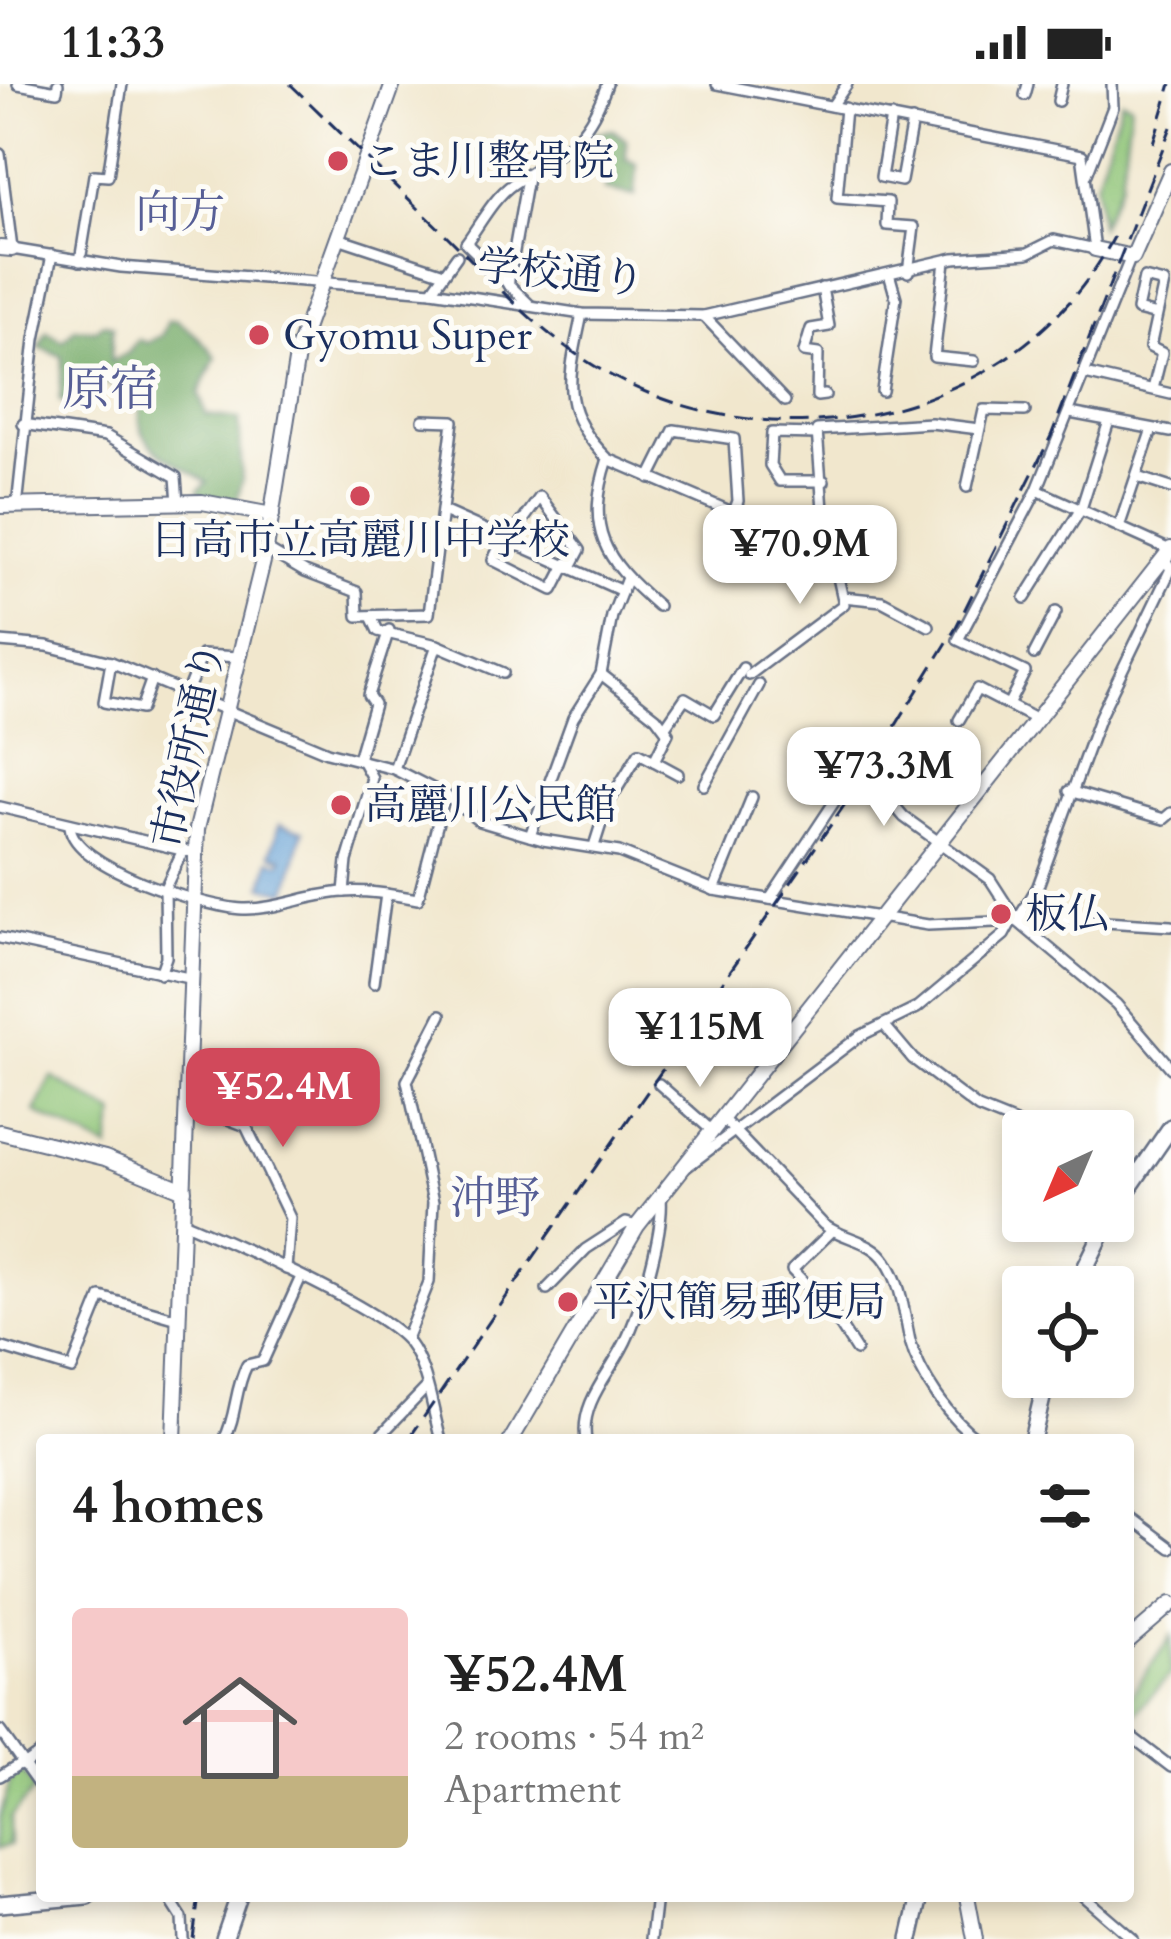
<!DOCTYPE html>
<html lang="en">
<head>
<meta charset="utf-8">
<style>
  :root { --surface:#fff; --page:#f2f2f2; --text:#222; --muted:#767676; --accent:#d1495b }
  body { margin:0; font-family:Cardo,"Noto Serif JP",serif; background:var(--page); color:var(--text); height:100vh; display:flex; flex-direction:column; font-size:45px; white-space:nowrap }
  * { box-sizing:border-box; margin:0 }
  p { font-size:39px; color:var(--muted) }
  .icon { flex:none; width:66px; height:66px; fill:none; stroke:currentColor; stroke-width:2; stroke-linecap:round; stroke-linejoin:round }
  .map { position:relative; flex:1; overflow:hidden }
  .details { position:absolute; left:36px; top:1350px; width:1098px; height:468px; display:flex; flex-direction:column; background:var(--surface); border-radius:12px; box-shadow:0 6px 18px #0003 }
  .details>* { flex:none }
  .needle { width:78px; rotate:224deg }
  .controls { position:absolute; left:1002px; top:1026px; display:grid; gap:24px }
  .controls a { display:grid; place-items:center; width:132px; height:132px; border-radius:12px; background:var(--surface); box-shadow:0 6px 18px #0003; font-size:60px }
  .price { position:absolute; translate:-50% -102px; padding:0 27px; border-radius:24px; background:#fff; color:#222; font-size:39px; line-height:78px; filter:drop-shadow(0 3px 6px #0008) }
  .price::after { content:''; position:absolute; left:50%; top:72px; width:36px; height:27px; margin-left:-18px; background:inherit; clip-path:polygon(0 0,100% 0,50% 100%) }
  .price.on { background:var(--accent); color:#fff }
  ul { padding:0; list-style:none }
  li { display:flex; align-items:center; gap:36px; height:300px; padding:0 36px }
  li span { display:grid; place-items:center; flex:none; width:336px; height:240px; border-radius:12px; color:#555 }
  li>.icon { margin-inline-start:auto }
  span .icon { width:144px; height:144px; fill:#fffc; stroke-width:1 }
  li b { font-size:51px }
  h2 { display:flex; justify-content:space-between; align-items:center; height:144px; padding:0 36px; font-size:51px }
  .status { display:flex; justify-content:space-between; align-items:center; height:84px; padding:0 60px; background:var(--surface); direction:ltr }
  .status svg { height:33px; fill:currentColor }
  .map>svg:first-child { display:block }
  .green { fill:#90c578; stroke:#567a6b; stroke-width:3 }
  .forest { fill:#74aa68; stroke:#486c63; stroke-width:3 }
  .water { fill:#65a0d5; stroke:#40689a; stroke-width:3 }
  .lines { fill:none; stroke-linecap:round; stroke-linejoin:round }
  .street-casing { stroke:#666f85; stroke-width:14 }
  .secondary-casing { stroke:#666f85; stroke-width:18 }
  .primary-casing { stroke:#666f85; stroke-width:20 }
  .street { stroke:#fff; stroke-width:9 }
  .secondary { stroke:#fff; stroke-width:14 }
  .primary { stroke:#fff; stroke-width:15 }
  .rail { stroke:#1b2f5e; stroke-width:3; stroke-dasharray:18 9; stroke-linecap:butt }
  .poi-dot { fill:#d1495b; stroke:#fdfcf7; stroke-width:4.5 }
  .labels { text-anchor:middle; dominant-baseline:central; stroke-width:10; stroke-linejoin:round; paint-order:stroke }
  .poi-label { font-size:42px; fill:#1b2f5e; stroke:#fdfcf7; text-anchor:start }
  .street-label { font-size:42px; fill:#1b2f5e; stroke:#fdfcf7 }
  .neighbourhood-label { font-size:45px; fill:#575f96; stroke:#fdfcf7 }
  .quarter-label { font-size:48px; fill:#575f96; stroke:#fdfcf7 }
</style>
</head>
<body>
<div class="status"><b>11:33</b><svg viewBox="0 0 49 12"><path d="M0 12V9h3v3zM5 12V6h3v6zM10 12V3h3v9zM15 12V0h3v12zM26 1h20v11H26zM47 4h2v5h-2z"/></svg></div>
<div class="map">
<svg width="1171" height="1855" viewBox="0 0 1171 1855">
  <rect width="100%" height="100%" fill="#fdfcf7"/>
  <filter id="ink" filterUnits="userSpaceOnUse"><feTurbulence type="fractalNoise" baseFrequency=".00833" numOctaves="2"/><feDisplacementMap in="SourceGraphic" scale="24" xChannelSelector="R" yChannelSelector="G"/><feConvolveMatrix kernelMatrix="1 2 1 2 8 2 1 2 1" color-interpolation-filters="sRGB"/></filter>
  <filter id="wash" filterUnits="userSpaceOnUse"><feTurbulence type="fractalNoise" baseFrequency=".004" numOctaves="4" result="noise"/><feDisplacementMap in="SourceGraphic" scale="48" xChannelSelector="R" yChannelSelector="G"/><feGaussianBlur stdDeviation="2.7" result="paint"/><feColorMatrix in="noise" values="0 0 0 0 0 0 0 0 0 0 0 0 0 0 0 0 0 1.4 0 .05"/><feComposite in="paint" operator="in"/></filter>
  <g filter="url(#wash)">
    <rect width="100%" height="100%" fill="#f1e7cd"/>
    <g class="green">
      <polygon points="1122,16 1131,20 1121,97 1100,142 1096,99"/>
      <polygon points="52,993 115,1030 109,1065 35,1028"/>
      <polygon points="1171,1552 1171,1590 1128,1637 1128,1615"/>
      <polygon points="20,1684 35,1705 11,1733 12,1760 0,1763 0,1734 12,1690"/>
    </g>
    <g class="forest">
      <polygon points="613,46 626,56 626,75 637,80 635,112 605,106 608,90 593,80 578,84 569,71 593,49"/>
      <path d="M176,236C192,247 203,256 216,273L199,309L206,331L239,335L242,397L236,421L200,415L198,406L207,398C174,375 131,364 141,320C129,304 97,293 77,295L68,318L60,317L62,272L39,263L47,247L63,257L75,244L95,246L104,239L113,242L111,277L128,269L138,255L147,259L162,251L168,237Z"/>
    </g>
    <polygon class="water" points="279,740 303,747 287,808 263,802 270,776 281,779 283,774 271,770"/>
  </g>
  <g filter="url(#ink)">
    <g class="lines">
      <g class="street-casing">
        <g id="street">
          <polyline points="18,0 57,7 58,0"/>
          <polyline points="1025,11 1028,0"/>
          <polyline points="1058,17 1062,0"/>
          <polyline points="832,22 847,0"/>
          <polyline points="845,24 837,114 888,118 887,141 914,143 908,188"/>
          <polyline points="891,33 881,93 901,97 912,37"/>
          <polyline points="0,70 12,165 121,183 432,207 582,230 704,232 954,174 1028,169 1054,156 1095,165 1082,71 717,0"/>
          <polyline points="1087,90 1113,23 1112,0"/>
          <polyline points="338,154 444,189"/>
          <polyline points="80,177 94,91 108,92 122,0"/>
          <polyline points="945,177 934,273 974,277"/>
          <polyline points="508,201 527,94"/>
          <polyline points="822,204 829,242 811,245 804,268 818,270 817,312 825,311"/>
          <polyline points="432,207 457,172"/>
          <path d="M531,222L466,159C480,140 494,113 513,100C562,66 586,61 607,0"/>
          <path d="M582,230C569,294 557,325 608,375L762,441L862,457"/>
          <polyline points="704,232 785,317"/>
          <polyline points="1085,290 1171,310"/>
          <polyline points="1153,305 1162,269 1150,263 1164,199 1144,194 1137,226 1157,231"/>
          <polyline points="882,307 896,214 890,193"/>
          <polyline points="1070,329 1171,348"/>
          <polyline points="23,340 106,352 176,393 178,419"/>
          <polyline points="817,350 772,349 770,381 780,397 824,397"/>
          <path d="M608,375C585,445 603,475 658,522"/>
          <polyline points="650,394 674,346 734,355 738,417 733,430"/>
          <polyline points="1140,394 1171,404"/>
          <polyline points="967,403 984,326 1025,327"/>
          <polyline points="1037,406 1170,466"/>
          <polyline points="17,423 35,255 52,171"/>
          <polyline points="443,427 622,507"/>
          <polyline points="1119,443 1152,345"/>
          <polyline points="505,451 493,476 553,506 567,479"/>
          <polyline points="825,452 817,346 931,339 979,345"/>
          <polyline points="511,453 540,413 580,466 572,481"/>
          <polyline points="266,465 305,488 357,508 358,532 429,530 453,337 423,336"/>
          <polyline points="843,513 882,517 929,542"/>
          <polyline points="1025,514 1081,425 1109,337"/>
          <polyline points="371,532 378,547 437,561 503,589"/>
          <polyline points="0,558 47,562 111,578 327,668 394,685 445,711 479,737 543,756 619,768 714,806 928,841 1017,837"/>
          <polyline points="1034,570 1056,528"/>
          <polyline points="111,578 104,618 141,625 152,594"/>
          <polyline points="749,591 844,520 829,453"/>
          <polyline points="186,610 202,571 240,573"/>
          <polyline points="1008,621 1025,588 958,556 1037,406 1130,175"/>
          <polyline points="959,636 977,605 1037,636"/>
          <polyline points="665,643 685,614 714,631 743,584"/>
          <polyline points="358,675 374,620 368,611 389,546"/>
          <polyline points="654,677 678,690"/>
          <polyline points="394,685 437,561"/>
          <polyline points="870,693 904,733 990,795 1017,837 1116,920 1171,984"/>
          <polyline points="704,701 759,601"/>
          <polyline points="1069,707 1164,735 1171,729"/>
          <polyline points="0,723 195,769"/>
          <path d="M70,740C69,783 205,823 243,825C276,826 310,810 344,808C368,806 394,811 418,815L445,711"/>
          <polyline points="530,752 573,634 601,590 612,532 627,494"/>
          <polyline points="594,762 607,721 639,669 654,677 668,649 656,633 601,590"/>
          <polyline points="714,806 752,713"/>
          <polyline points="344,808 347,777 372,694 362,676"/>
          <polyline points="770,815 860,679"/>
          <polyline points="1021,833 1171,842"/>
          <polyline points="1017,837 1038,802 1100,632 1171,485 1164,474"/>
          <polyline points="0,854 193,895"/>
          <polyline points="160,890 166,873 165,804 183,766"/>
          <polyline points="374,899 386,810"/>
          <polyline points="885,942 913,975 978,1024 1035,1047"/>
          <polyline points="659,1000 711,1046"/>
          <polyline points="188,1020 246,1042 290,1134 286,1185"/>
          <path d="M721,1033L823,1140C843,1156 872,1155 886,1177C902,1200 904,1230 910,1257C919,1291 950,1336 979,1356"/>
          <polyline points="684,1085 860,952 917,924 1004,851 1011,838"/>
          <path d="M183,1138C228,1157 381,1224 408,1258C428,1284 432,1325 441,1356"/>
          <polyline points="832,1147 792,1186 829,1224 856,1266"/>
          <polyline points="547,1205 586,1165 626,1139 637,1142"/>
          <polyline points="406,1255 429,1198 433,1118 407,997 441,931"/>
          <polyline points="0,1263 72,1285 101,1213 178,1235"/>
          <path d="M224,1356C237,1332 234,1306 247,1281L263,1277L301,1193"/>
          <polyline points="376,1356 426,1304"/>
          <path d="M586,1356C579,1317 614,1286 628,1252C642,1221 664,1146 661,1114"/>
          <polyline points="1128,1432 1171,1464"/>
          <polyline points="0,1647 42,1706"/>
          <polyline points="1128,1650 1171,1683"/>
          <polyline points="23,1681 42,1668"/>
          <polyline points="0,1692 21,1679"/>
          <polyline points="168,1812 182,1834 183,1855"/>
          <polyline points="1083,1812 1133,1855"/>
          <polyline points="651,1855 656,1812"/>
        </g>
      </g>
      <g class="secondary-casing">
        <g id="secondary">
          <polyline points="0,164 12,165"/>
          <polyline points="1095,165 1133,173 1171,87"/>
          <polyline points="0,422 202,418 272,431"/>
          <polyline points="0,1048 105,1074 184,1106"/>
          <polyline points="174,1356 197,745 266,465 298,265 393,0"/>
          <polyline points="511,1356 637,1142 1171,465"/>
          <polyline points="1128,1557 1171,1520"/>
          <polyline points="967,1812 975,1855"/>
        </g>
      </g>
      <g class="primary-casing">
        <g id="primary">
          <polyline points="1113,1127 1171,1043"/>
          <polyline points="1076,1203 1108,1137"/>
          <polyline points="1032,1356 1047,1293"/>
          <polyline points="0,1820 87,1812"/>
          <polyline points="224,1855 239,1812"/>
          <polyline points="910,1855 920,1812"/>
        </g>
      </g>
      <use href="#street" class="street"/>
      <use href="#secondary" class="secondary"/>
      <use href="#primary" class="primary"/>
      <g class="rail">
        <path d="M290,0C343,51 395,102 448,153C489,193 528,237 576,270C674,338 802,356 916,318C1002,289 1071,234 1114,153"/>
        <polyline points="1153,59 1171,0"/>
        <polyline points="408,1356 867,688 954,547 1051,352 1171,43"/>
        <polyline points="193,1855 199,1812"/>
      </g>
    </g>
  </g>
  <g class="poi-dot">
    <circle cx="338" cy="77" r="12"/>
    <circle cx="259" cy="251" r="12"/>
    <circle cx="360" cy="412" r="12"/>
    <circle cx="341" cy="721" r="12"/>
    <circle cx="1001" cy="830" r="12"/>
    <circle cx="568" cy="1218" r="12"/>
  </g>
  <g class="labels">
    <g class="poi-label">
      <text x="362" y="77">こま川整骨院</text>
      <text x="283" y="251">Gyomu Super</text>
      <text x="360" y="456" text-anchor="middle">日高市立高麗川中学校</text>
      <text x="365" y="721">高麗川公民館</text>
      <text x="1025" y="830">板仏</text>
      <text x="592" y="1218">平沢簡易郵便局</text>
    </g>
    <g class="street-label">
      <text transform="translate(561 189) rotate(5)">学校通り</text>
      <text transform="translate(189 661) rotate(-78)">市役所通り</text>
    </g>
    <g class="neighbourhood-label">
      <text x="180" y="128">向方</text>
      <text x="495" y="1114">沖野</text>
    </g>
    <g class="quarter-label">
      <text x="110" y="305">原宿</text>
    </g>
  </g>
</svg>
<div class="controls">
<a><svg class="needle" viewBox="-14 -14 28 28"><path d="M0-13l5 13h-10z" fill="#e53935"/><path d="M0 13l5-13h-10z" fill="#767676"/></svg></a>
<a><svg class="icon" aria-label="locate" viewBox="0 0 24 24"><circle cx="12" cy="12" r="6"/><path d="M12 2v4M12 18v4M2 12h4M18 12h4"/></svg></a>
</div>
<b class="price" style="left:800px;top:523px">¥70.9M</b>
<b class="price" style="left:884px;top:745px">¥73.3M</b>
<b class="price" style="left:700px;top:1006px">¥115M</b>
<b class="price on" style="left:283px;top:1066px">¥52.4M</b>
<section class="details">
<h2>4 homes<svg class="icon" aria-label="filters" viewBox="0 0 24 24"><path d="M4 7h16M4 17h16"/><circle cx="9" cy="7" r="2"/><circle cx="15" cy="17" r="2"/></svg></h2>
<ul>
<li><span style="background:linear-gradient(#f6c9c9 70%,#c2b280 0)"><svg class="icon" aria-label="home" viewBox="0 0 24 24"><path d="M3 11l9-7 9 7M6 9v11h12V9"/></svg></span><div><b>¥52.4M</b><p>2 rooms · 54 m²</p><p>Apartment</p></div></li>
</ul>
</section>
</div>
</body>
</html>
